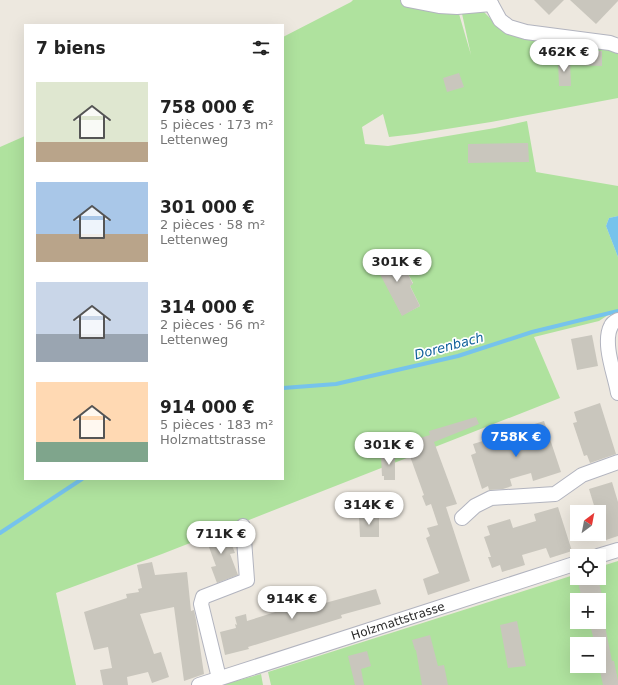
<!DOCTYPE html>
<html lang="fr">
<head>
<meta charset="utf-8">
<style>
  :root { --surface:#fff; --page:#f6f6f6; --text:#222; --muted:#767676; --accent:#1a73e8 }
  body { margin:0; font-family:"DejaVu Sans",sans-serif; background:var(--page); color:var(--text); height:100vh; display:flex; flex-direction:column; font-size:15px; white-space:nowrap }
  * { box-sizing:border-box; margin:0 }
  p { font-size:13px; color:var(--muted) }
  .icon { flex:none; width:22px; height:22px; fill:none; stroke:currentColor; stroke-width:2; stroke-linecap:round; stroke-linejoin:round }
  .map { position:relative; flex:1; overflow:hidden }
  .details { position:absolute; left:24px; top:24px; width:260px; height:456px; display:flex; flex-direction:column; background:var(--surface); border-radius:0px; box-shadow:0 4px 16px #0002 }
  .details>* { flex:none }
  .needle { width:26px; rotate:32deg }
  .fabs { position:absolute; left:570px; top:505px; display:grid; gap:8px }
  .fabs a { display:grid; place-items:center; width:36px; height:36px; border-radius:0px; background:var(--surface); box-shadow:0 4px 16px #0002; font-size:20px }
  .price { position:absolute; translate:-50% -34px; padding:0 9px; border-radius:14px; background:#fff; color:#222; font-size:13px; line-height:26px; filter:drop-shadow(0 1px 2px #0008) }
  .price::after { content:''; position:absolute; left:50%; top:24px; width:12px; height:9px; margin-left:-6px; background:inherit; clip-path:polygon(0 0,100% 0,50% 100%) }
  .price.active { background:var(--accent); color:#fff }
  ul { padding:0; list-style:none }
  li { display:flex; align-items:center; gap:12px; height:100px; padding:0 12px }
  li span { display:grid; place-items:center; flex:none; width:112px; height:80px; border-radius:0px; color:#555 }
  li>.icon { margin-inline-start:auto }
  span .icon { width:48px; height:48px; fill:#fffc; stroke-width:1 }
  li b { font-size:17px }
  h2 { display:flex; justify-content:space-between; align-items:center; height:48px; padding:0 12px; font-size:17px }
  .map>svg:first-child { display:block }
  .green { fill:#afe29e; fill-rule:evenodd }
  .water { fill:#76c3ec }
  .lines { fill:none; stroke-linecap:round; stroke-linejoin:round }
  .stream { stroke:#76c3ec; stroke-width:4 }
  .building { fill:#c9c6bd }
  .minor-casing { stroke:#b2b4bf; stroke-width:16 }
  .minor { stroke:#fff; stroke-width:14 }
  .labels { text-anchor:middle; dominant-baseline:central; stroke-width:3.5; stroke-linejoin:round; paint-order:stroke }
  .street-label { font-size:12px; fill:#2c2c2c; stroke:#fff }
  .water-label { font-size:13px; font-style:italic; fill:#11619b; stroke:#fff }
</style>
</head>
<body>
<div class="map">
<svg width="618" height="685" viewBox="0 0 618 685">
  <rect width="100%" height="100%" fill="#ede8df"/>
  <g class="green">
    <path d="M353,0H407L457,7L471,55L461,9L484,12L499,27L605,47L618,51V98L491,122L415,134L389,137L383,114L362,127L365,144L388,146L495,128L527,121L536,172L618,186V216L609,218L606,226L618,257V313L608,315L599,321L534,337L560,398L162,554L56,593L76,685H0V147L25,136V479H283V37L351,2ZM392,251L400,266L403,265L413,283L410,286L420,306L402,315L374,261Z"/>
    <path d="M618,561V685H271L268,672L577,574V578H599V567ZM577,600H599V622H577ZM577,644H599V666H577Z"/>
    <polygon points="261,674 263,685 221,685"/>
  </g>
  <polygon class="water" points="618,216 618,257 606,226 609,218"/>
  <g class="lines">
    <g class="stream">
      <polyline points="283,388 336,384 458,356 532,332 618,311"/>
      <polyline points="0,533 82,479"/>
    </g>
  </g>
  <g class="building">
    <polygon points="534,0 564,0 549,15"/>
    <polygon points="570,0 618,0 618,1 596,24"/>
    <polygon points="573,50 602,51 602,66 573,65"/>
    <polygon points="558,60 570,60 571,86 559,86"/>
    <polygon points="459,73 464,87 447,92 443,78"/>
    <polygon points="528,143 529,162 468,163 468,144"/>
    <polygon points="392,251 400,266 403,264 413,284 410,286 420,306 402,316 373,261"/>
    <polygon points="592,335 598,366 577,370 571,339"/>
    <polygon points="600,403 616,454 590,463 587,455 584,456 573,423 577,422 574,412"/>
    <polygon points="476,417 479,424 434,442 457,504 446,507 470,581 428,595 423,579 439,573 426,538 430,536 427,528 438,525 431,504 426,506 422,496 424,495 407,448 422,442 420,438 430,435 429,431"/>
    <polygon points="544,421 561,472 533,481 531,473 510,479 512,486 503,489 489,490 488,486 482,489 471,455 476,453 473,444 496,437 499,447 523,439 519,429"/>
    <polygon points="395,451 395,480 384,480 384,476 382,476 381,457"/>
    <polygon points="612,482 618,502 618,536 603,541 599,529 599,512 596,512 589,489"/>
    <polygon points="558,507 572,551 550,558 546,548 522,555 525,565 502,572 500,565 492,568 488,557 491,557 484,537 490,535 487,526 510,519 513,528 536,521 534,514"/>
    <polygon points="359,516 379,516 379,537 360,537"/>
    <polygon points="226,530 235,553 230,554 238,575 217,583 211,567 216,566 203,531"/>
    <polygon points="152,562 155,575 187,572 191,611 194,610 196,620 204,674 184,681 174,607 140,614 154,654 161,652 169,677 152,683 148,672 127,677 128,685 103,685 100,670 112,668 108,647 94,650 84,612 127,598 126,594 139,592 138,589 142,588 137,565"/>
    <polygon points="598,578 603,600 582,600 578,582"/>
    <polygon points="376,589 381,604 341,615 342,618 248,647 249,649 225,655 220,632 236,628 235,624 237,625 235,617 246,614 247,621 288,608 284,594 296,593 297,602 305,602 307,608"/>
    <polygon points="517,621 526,666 508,668 500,625"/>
    <polygon points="599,621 604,621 612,661 614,661 618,680 618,685 603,685 599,667 599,644 595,644 590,625 599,623"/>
    <polygon points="430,635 438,666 444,665 448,685 422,685 416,650 415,650 412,640"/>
    <polygon points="367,651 371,666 361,669 364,685 355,685 348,656"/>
  </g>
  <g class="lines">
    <g class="minor-casing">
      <g id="minor">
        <polyline points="408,0 439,6 457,7 491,4"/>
        <polyline points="489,0 500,20 509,27 526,32 610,43 618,46"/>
        <path d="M618,320C616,321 612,323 611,326C602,343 615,375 618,393"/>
        <polyline points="462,518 475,506 491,498 555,494 582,475 618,462"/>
        <polyline points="598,556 618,550"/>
        <polyline points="219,678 201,604 203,597 247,580 243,526"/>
        <polyline points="199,685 577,563"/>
      </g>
    </g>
    <use href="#minor" class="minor"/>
  </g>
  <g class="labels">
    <g class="street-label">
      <text transform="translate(398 621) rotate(-18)">Holzmattstrasse</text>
    </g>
    <g class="water-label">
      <text transform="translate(449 346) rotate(-15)">Dorenbach</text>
    </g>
  </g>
</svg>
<div class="fabs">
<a><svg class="needle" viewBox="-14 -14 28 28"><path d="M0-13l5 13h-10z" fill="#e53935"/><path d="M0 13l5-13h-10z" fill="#767676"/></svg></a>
<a><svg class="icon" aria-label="locate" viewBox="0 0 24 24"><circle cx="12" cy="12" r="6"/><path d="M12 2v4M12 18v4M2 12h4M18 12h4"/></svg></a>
<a>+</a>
<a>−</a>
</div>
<b class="price" style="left:564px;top:73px">462K €</b>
<b class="price" style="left:397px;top:283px">301K €</b>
<b class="price active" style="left:516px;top:458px">758K €</b>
<b class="price" style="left:389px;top:466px">301K €</b>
<b class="price" style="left:369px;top:526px">314K €</b>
<b class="price" style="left:221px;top:555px">711K €</b>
<b class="price" style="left:292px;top:620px">914K €</b>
<section class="details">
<h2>7 biens<svg class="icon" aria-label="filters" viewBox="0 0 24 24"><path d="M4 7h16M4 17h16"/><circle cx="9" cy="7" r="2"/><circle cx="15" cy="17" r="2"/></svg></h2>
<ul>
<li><span style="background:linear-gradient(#dfe7d0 75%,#b9a48a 0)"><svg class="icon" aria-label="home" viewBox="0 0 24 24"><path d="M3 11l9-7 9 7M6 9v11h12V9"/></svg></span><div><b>758 000 €</b><p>5 pièces · 173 m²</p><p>Lettenweg</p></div></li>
<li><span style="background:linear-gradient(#a9c7e8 65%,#b9a48a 0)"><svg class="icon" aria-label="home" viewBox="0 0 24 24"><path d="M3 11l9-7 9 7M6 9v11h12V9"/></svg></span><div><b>301 000 €</b><p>2 pièces · 58 m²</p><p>Lettenweg</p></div></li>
<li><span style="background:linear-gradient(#c9d6e8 65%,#9aa5b1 0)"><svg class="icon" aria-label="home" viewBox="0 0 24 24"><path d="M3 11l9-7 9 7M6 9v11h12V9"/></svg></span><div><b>314 000 €</b><p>2 pièces · 56 m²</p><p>Lettenweg</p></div></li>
<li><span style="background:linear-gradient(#ffd9b3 75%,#7fa58c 0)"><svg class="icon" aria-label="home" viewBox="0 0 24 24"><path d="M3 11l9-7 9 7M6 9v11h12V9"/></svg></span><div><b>914 000 €</b><p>5 pièces · 183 m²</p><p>Holzmattstrasse</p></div></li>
</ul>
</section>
</div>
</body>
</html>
